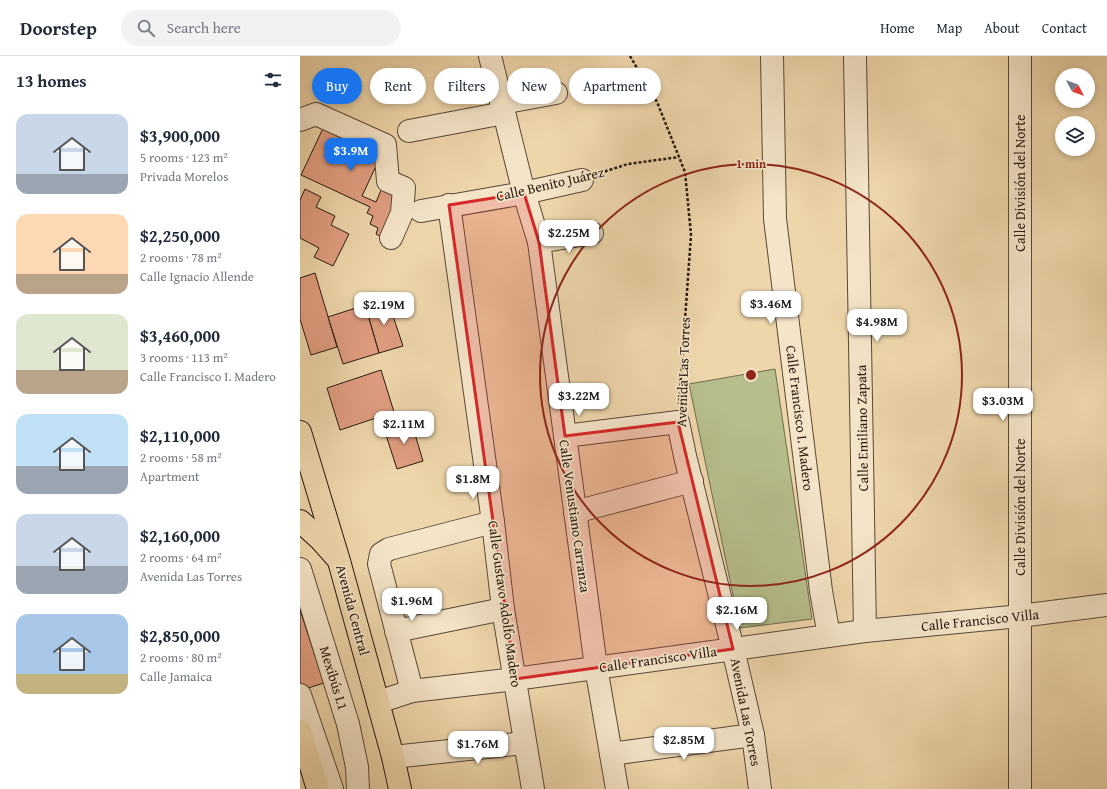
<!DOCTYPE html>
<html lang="en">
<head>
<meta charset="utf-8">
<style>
  :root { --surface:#fff; --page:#f2f2f3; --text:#1f2937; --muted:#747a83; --line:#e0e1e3; --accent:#1a73e8 }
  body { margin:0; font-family:"Gentium Book Plus",serif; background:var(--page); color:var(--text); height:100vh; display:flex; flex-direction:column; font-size:15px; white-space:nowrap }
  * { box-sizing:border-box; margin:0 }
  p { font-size:13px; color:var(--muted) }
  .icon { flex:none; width:22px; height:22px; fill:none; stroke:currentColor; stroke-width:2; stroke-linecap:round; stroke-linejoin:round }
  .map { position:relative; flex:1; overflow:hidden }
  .details { display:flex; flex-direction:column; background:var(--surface); width:300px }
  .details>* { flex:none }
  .banner { position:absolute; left:12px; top:12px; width:380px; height:36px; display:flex; gap:8px }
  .needle { width:26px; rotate:131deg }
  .fabs { position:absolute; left:755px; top:12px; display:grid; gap:8px }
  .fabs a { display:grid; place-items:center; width:40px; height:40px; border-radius:50%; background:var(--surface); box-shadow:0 2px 6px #0003; font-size:20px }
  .price { position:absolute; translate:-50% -34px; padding:0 9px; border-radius:8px; background:#fff; color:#222; font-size:13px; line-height:26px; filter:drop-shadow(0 1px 2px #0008) }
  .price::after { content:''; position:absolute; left:50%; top:24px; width:12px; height:9px; margin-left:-6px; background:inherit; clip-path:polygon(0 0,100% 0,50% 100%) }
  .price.current { background:var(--accent); color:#fff }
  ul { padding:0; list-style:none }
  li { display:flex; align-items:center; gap:12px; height:100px; padding:0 16px }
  li span { display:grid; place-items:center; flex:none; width:112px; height:80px; border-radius:12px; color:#555 }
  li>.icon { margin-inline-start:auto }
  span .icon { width:48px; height:48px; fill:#fffc; stroke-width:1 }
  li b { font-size:17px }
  h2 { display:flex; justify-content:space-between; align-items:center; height:48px; padding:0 16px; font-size:17px }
  .tag { padding:0 14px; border-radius:18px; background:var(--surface); box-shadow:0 2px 6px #0003; font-size:14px; line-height:36px }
  .tag.current { background:var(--accent); color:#fff }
  header { display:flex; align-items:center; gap:24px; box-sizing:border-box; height:56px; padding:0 20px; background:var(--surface); border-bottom:1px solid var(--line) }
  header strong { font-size:19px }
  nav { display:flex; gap:22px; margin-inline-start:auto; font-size:14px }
  .search { width:280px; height:36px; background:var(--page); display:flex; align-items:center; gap:10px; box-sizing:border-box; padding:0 14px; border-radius:22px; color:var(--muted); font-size:15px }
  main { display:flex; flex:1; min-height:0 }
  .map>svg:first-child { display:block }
  .green { fill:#b6be8b; stroke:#6e6c4e }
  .building { fill:#e19e81; stroke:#271910 }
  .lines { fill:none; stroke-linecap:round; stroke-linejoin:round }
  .minor-casing { stroke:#594837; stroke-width:24 }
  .highway-casing { stroke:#271910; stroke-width:24 }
  .path { stroke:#271910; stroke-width:2.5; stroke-dasharray:3 2; stroke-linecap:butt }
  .minor { stroke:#f4e4c8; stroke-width:22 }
  .highway { stroke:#eed6ab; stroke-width:22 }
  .marked { fill:#d62828; fill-opacity:0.2; stroke:#d62828; stroke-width:3; stroke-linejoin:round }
  .ring { fill:none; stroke:#8f2418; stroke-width:2 }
  .labels { text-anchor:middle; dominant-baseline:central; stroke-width:3.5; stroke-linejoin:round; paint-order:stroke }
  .street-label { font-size:14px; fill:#271910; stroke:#f4e4c8 }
  .centre { fill:#8f2418; stroke:#f4e4c8; stroke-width:2 }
  .ring-label { font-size:12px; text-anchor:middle; font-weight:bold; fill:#8f2418; stroke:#f4e4c8; stroke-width:3.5; stroke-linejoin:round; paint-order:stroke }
</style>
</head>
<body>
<header>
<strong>Doorstep</strong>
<div class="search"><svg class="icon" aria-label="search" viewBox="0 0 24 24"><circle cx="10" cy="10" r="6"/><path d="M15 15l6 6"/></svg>Search here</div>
<nav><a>Home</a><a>Map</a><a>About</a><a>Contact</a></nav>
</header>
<main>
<section class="details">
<h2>13 homes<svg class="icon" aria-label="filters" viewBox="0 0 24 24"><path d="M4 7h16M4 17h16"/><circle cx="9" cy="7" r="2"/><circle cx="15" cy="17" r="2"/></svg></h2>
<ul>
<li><span style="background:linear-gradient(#c9d6e8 75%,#9aa5b1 0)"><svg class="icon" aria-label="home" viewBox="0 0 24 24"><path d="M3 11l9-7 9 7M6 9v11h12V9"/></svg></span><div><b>$3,900,000</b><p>5 rooms · 123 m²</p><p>Privada Morelos</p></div></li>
<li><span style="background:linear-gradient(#ffd9b3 75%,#b9a48a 0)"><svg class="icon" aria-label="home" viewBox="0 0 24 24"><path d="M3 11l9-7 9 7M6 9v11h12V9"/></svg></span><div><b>$2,250,000</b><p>2 rooms · 78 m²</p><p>Calle Ignacio Allende</p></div></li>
<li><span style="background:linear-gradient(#dfe7d0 70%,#b9a48a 0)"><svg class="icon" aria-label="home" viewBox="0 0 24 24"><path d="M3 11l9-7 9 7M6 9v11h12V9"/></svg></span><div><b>$3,460,000</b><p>3 rooms · 113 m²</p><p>Calle Francisco I. Madero</p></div></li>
<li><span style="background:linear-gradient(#bfe0f5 65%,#9aa5b1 0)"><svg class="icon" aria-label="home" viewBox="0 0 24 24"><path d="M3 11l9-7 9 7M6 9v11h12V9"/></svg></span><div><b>$2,110,000</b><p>2 rooms · 58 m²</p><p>Apartment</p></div></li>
<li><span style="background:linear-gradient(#c9d6e8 65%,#9aa5b1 0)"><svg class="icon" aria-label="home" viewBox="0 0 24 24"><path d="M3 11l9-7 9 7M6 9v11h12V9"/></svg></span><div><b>$2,160,000</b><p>2 rooms · 64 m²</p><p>Avenida Las Torres</p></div></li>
<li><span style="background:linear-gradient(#a9c7e8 75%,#c2b280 0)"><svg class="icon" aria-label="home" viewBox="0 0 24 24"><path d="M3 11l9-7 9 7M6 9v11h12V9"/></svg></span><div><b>$2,850,000</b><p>2 rooms · 80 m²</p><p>Calle Jamaica</p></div></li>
</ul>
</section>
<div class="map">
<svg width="807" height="733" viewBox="0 0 807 733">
  <rect width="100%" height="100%" fill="#eed6ab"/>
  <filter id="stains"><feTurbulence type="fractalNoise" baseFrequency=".005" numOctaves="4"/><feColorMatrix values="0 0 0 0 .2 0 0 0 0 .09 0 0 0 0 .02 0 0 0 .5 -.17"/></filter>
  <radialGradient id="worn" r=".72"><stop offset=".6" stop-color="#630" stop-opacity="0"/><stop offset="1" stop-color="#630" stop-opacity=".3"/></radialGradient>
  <polygon class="green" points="475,313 512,563 440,572 389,328"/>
  <g class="building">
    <polygon points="26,66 84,93 62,140 76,146 82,132 102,142 84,182 76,178 78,172 70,168 73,160 67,157 70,151 1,119"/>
    <polygon points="5,133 21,141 16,151 35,160 31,169 49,178 33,210 14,201 19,192 0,182 0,144"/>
    <polygon points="15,217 37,291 11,299 0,263 0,222"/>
    <polygon points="87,242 103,290 79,297 65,249"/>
    <polygon points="65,249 79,297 43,308 28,261"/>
    <polygon points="81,314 94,356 40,374 27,332"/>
    <polygon points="111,365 123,405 97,413 84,373"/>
    <polygon points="0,554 24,627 2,634 0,627"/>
  </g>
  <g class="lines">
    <g class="minor-casing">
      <g id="minor">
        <polyline points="190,0 224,137 239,186 296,611 317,733"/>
        <polyline points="472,0 475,163 521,535 529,580"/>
        <polyline points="555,0 565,575"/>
        <polyline points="201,47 256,37"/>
        <polyline points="0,64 16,58 85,89 88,125 104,132 102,157 91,182"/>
        <polyline points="109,75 204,57"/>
        <polyline points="149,149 193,466 203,553 233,733"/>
        <polyline points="121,155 224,137 282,124"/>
        <polyline points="239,186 292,177"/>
        <polyline points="265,380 378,366 385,400 433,593 453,679 460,733"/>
        <polyline points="275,456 392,425"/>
        <polyline points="0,513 48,668 57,711 58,733"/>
        <polyline points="96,575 203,553"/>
        <polyline points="112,635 79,508 81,498 89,493 193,466"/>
        <polyline points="0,639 32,733"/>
        <polyline points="78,646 112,635 215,623 565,575 720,560 807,549"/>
        <polyline points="311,698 453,679"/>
        <polyline points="93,701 225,687"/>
        <polyline points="720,733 720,0"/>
      </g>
    </g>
    <g class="highway-casing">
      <g id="highway">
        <polyline points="0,376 39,505 93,701 100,733"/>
        <polyline points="0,465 20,483 36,501"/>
        <polyline points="0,675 18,733"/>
      </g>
    </g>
    <g class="path">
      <polyline points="330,0 357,46 385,116 391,179 379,348"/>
      <polyline points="300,117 328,108 379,101"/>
    </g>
    <use href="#minor" class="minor"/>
    <use href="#highway" class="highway"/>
  </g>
  <path class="marked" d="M224,137L239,186L265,380L378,366L433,593L215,623L149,149Z"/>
  <circle class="ring" cx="451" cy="319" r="211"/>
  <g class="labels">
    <g class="street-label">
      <text transform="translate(720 127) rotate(-90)">Calle División del Norte</text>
      <text transform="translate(250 128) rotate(-13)">Calle Benito Juárez</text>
      <text transform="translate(383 316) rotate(-88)">Avenida Las Torres</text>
      <text transform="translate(500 362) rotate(83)">Calle Francisco I. Madero</text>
      <text transform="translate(562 372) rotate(-91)">Calle Emiliano Zapata</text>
      <text transform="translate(720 451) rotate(-90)">Calle División del Norte</text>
      <text transform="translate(275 460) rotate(82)">Calle Venustiano Carranza</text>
      <text transform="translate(205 548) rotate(82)">Calle Gustavo Adolfo Madero</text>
      <text transform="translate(53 554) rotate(75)">Avenida Central</text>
      <text transform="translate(680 564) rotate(-6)">Calle Francisco Villa</text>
      <text transform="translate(358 603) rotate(-8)">Calle Francisco Villa</text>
      <text transform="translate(34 622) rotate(73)">Mexibús L1</text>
      <text transform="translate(446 656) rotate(79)">Avenida Las Torres</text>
    </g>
  </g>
  <circle cx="451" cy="319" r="6" class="centre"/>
  <g class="ring-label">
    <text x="451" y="112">1 min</text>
  </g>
  <rect width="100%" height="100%" filter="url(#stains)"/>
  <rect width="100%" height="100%" fill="url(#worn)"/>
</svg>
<div class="fabs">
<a><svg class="needle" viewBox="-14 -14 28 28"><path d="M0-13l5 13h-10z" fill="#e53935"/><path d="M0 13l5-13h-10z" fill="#747a83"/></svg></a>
<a><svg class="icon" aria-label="layers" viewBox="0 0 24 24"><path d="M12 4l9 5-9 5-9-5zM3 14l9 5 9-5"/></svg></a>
</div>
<b class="price current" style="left:51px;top:116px">$3.9M</b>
<b class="price" style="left:269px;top:198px">$2.25M</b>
<b class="price" style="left:471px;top:269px">$3.46M</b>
<b class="price" style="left:84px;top:270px">$2.19M</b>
<b class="price" style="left:577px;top:287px">$4.98M</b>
<b class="price" style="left:279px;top:361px">$3.22M</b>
<b class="price" style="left:703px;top:366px">$3.03M</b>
<b class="price" style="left:104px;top:389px">$2.11M</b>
<b class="price" style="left:173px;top:444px">$1.8M</b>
<b class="price" style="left:112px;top:566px">$1.96M</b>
<b class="price" style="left:437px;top:575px">$2.16M</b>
<b class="price" style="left:384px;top:705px">$2.85M</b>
<b class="price" style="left:178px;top:709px">$1.76M</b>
<div class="banner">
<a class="tag current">Buy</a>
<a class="tag">Rent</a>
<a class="tag">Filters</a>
<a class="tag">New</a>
<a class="tag">Apartment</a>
</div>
</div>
</main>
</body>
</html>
